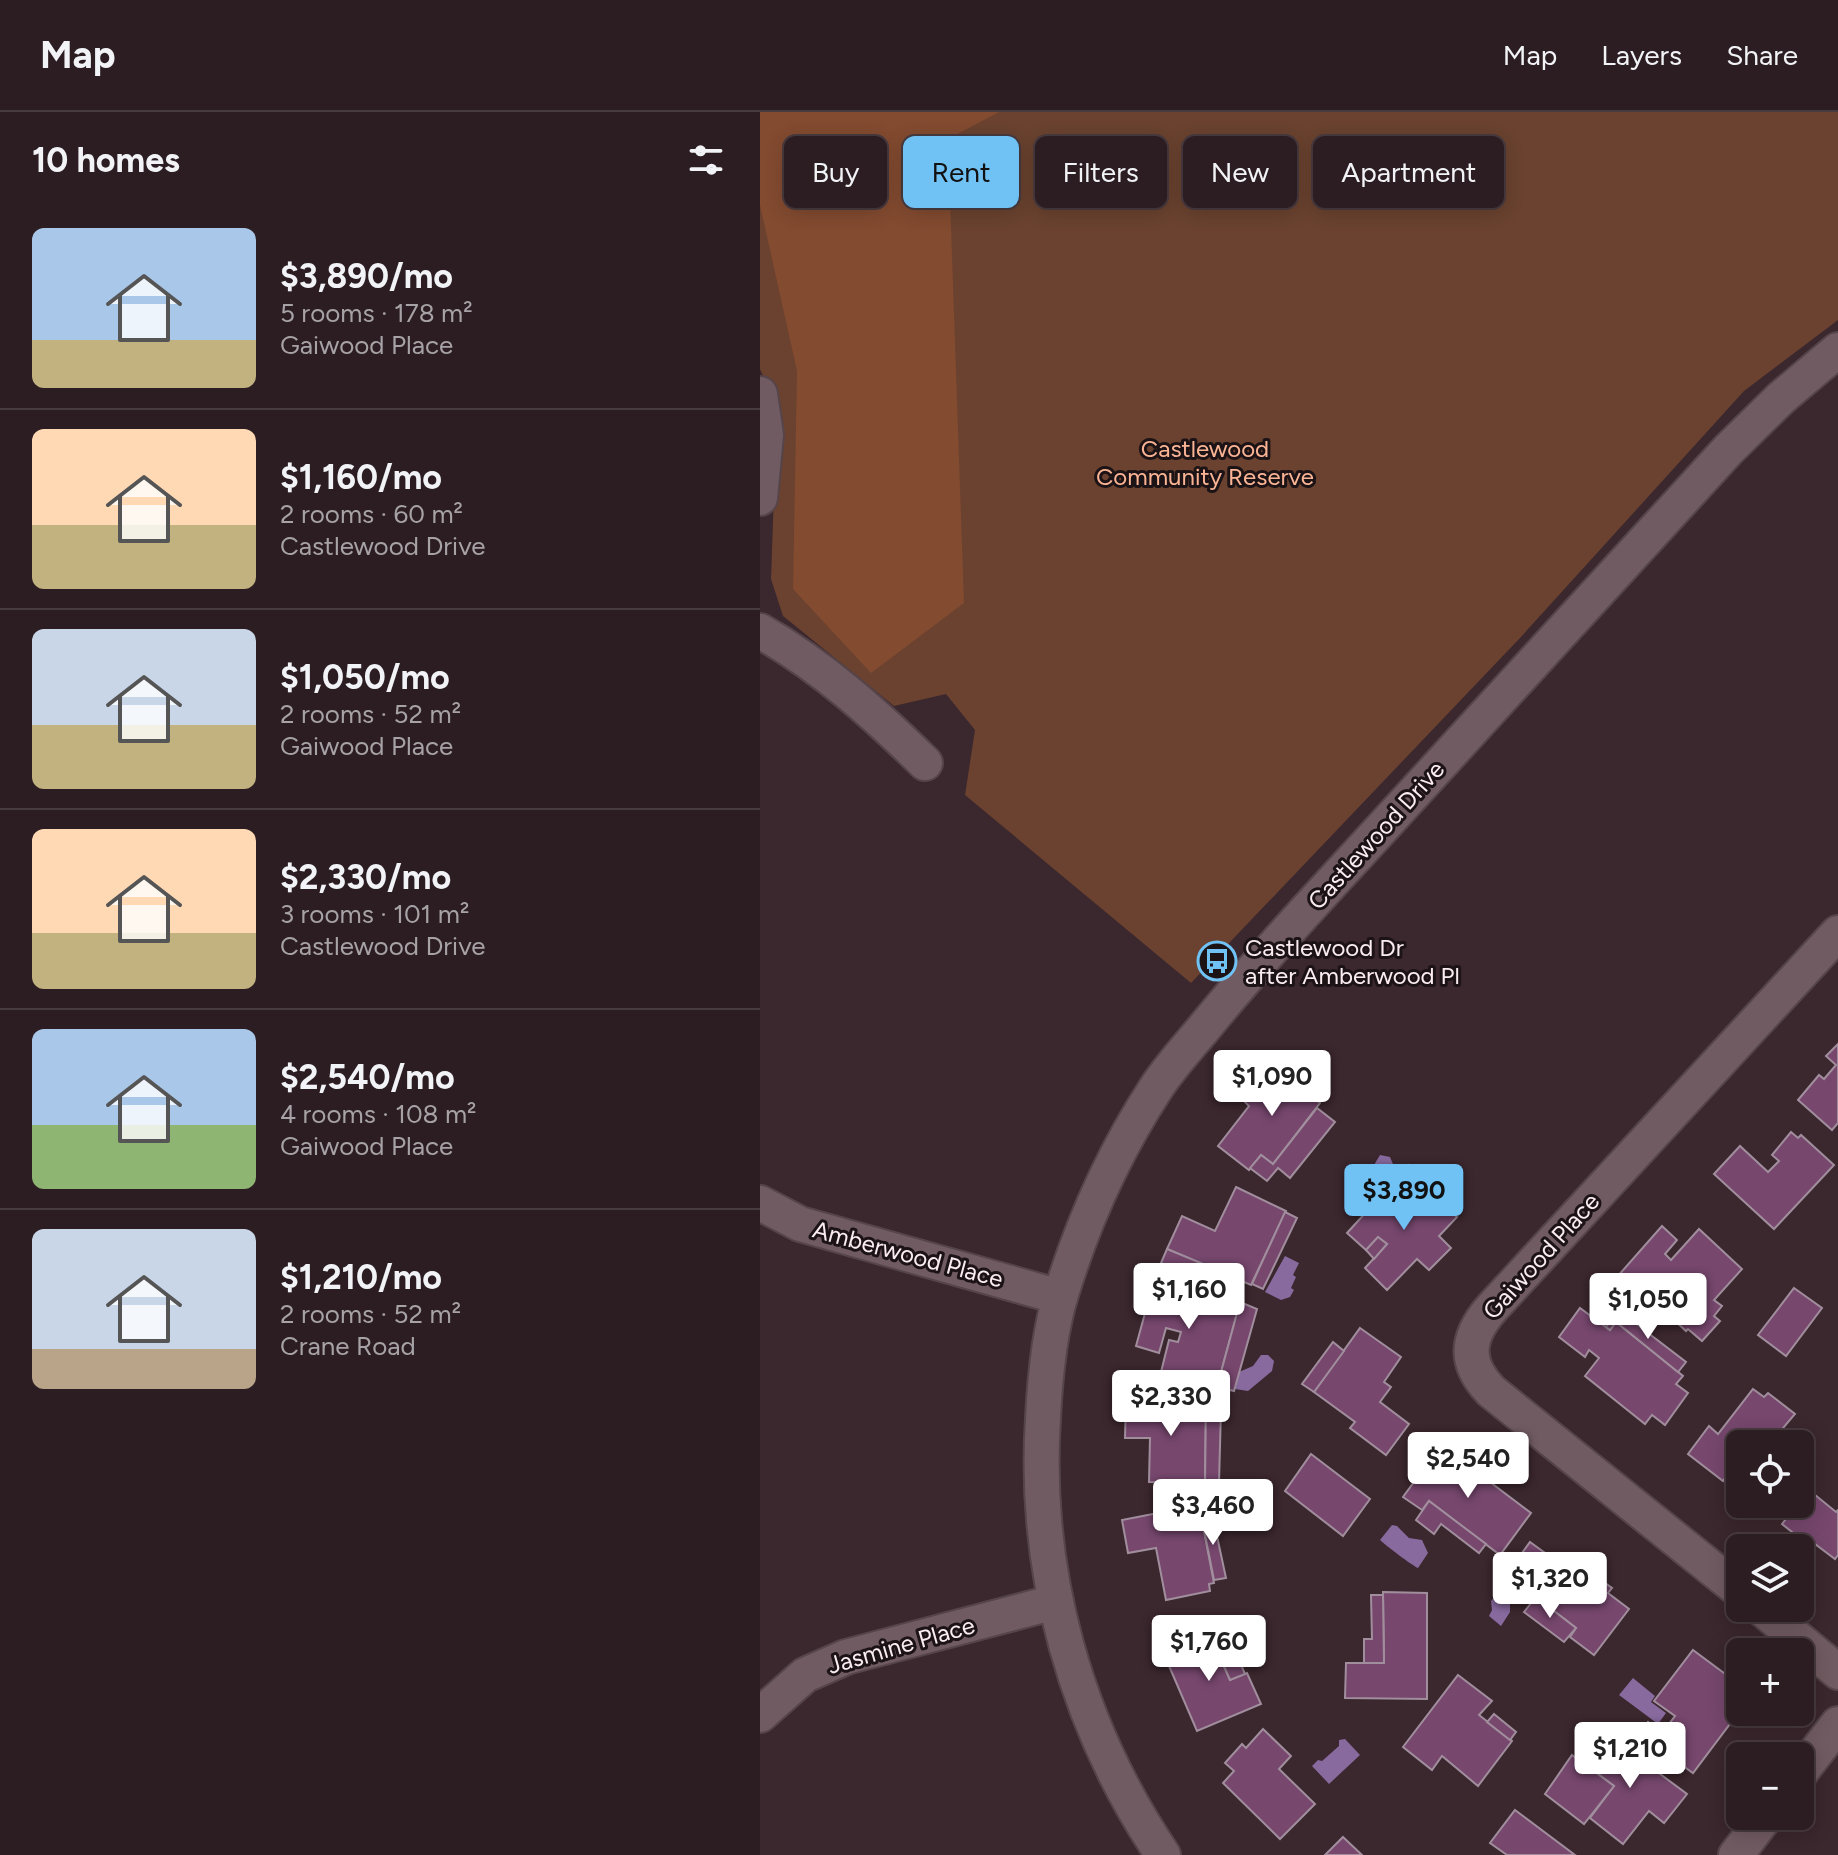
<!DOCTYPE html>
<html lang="en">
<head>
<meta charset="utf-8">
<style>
  :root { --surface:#2c1d22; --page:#34262a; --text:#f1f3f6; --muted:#a6a2a5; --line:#483b40; --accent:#70c1f4 }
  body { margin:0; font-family:Figtree,sans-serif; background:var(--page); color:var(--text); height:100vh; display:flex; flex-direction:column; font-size:30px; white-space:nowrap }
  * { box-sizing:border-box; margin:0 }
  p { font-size:26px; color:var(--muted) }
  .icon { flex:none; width:44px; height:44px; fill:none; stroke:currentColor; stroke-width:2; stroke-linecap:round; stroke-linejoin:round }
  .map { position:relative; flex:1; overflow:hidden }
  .panel { display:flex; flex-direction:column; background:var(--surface); width:760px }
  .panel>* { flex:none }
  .banner { position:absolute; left:24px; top:24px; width:760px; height:72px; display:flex; gap:16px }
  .fabs { position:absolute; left:966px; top:1318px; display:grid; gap:16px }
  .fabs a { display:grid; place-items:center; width:88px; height:88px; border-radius:12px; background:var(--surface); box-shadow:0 4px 20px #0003,0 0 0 2px var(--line); font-size:40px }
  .price { position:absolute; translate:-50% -68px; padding:0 18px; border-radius:8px; background:#fff; color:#222; font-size:26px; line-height:52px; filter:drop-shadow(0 2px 4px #0008) }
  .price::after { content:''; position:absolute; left:50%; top:48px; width:24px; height:18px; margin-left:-12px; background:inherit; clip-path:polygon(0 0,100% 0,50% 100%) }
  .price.current { background:var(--accent); color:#111 }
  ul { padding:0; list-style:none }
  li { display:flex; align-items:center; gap:24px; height:200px; padding:0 32px }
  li+li { border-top:2px solid var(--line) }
  li span { display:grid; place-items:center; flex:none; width:224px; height:160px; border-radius:12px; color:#555 }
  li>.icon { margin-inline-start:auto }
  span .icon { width:96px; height:96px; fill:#fffc; stroke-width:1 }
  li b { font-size:34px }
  h2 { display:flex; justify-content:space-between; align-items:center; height:96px; padding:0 32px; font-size:34px }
  .tag { padding:0 28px; border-radius:12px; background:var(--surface); box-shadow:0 4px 20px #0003,0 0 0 2px var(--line); font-size:28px; line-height:72px }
  .tag.current { background:var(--accent); color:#111 }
  header { display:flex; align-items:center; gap:48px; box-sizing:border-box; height:112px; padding:0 40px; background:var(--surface); border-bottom:2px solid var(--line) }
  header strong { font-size:38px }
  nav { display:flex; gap:44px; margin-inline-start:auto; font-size:28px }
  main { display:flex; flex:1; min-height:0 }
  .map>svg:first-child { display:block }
  .green { fill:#6a422f }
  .forest { fill:#834b30 }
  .water { fill:#886a9f }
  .building { fill:#77476e; stroke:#a18e9d; stroke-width:2 }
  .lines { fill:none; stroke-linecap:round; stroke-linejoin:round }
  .minor-casing { stroke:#55454a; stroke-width:38 }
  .minor { stroke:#715b62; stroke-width:34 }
  .labels { text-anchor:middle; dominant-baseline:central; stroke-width:6; stroke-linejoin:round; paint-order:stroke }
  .park-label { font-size:24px; fill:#fbb595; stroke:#1c1316 }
  .street-label { font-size:24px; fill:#faecf0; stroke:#1c1316 }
  .poi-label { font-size:24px; fill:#faecf0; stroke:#1c1316; text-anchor:start }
</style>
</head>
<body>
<header>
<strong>Map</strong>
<nav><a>Map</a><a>Layers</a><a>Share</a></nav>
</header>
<main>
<section class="panel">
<h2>10 homes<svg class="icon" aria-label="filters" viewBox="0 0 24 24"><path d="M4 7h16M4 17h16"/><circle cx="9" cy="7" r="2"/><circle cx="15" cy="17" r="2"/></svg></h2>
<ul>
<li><span style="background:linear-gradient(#a9c7e8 70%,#c2b280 0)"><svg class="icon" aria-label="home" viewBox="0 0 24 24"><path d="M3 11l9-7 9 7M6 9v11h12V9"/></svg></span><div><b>$3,890/mo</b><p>5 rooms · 178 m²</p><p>Gaiwood Place</p></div></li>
<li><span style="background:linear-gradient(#ffd9b3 60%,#c2b280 0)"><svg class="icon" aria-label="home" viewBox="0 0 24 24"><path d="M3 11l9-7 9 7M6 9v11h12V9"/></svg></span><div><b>$1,160/mo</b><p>2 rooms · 60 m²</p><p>Castlewood Drive</p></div></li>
<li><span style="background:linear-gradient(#c9d6e8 60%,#c2b280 0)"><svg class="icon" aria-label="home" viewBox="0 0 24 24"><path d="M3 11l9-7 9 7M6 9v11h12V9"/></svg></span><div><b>$1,050/mo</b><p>2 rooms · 52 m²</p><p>Gaiwood Place</p></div></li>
<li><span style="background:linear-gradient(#ffd9b3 65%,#c2b280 0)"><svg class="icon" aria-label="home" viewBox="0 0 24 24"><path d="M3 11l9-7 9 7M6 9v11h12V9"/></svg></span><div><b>$2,330/mo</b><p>3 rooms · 101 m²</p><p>Castlewood Drive</p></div></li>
<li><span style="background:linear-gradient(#a9c7e8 60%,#8fb573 0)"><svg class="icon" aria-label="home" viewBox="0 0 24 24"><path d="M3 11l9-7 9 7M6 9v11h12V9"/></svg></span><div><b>$2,540/mo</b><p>4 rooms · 108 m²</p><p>Gaiwood Place</p></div></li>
<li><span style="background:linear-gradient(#c9d6e8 75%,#b9a48a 0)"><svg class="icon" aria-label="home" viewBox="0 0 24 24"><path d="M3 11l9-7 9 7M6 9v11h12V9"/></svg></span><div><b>$1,210/mo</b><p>2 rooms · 52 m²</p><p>Crane Road</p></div></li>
</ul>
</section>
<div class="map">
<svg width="1078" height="1743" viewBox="0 0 1078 1743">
  <rect width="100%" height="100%" fill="#3b272e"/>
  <polygon class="green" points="0,0 1078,0 1078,208 984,279 760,526 431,871 205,683 215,618 186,582 134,594 23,504 11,467 17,295 0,257"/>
  <polygon class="forest" points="0,0 239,0 188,27 204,491 111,561 33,477 37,259 0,93"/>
  <g class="water">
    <polygon points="620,1043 630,1045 635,1057 633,1063 625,1067 613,1081 608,1081 601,1076 601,1066 611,1058"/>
    <polygon points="525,1144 539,1151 533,1163 536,1165 531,1176 534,1178 530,1185 521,1188 505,1180"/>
    <polygon points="501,1243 508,1243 514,1249 512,1259 488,1279 475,1277 479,1260 493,1254"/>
    <path d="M632,1413L637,1414L649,1426L662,1428L668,1441L658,1456C653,1454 625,1433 620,1428Z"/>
    <polygon points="748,1469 757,1474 758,1479 750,1491 750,1500 741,1514 729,1504 732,1498 731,1489"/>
    <polygon points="873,1566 895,1584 891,1590 906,1601 898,1612 859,1583"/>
    <polygon points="585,1627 600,1643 569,1672 552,1654 558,1648 562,1649 579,1634 579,1628"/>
  </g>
  <g class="building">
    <polygon points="1078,932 1078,1011 1072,1018 1038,988 1059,963 1064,967 1076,953 1066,944"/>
    <polygon points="540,956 565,976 556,988 560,991 513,1052 501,1043 489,1058 458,1034 489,994 484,989 498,970 504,975 517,958 531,969"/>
    <polygon points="557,996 575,1010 530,1066 518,1056 507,1069 490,1056 501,1043 513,1052"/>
    <polygon points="1031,1020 1038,1026 1041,1023 1074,1053 1014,1117 954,1062 980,1034 1008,1060 1019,1049 1012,1043"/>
    <polygon points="649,1053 659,1063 631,1093 621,1084"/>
    <polygon points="656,1066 697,1105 679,1124 691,1136 669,1158 657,1147 627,1178 605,1156 627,1132 618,1125 606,1138 587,1121 621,1084 631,1093"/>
    <polygon points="476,1075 526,1099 491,1173 407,1137 422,1104 455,1119"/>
    <polygon points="525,1100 537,1106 503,1177 492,1172"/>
    <polygon points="902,1114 917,1128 905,1142 911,1148 939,1117 982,1157 954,1188 962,1194 954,1204 960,1209 942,1229 928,1217 926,1219 887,1183 882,1189 857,1165"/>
    <polygon points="618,1125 627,1132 614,1147 606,1138"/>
    <polygon points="407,1137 441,1151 434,1165 401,1151"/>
    <polygon points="394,1168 480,1190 457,1275 401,1260 409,1228 418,1230 421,1220 406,1216 399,1241 376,1234"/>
    <polygon points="1034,1176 1062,1196 1026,1244 998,1223"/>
    <polygon points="480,1190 497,1197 474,1279 457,1275"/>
    <polygon points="820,1196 850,1218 856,1210 923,1264 916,1272 928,1281 905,1313 892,1303 885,1312 825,1264 839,1246 829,1238 825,1245 799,1225"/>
    <polygon points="858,1198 926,1250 918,1260 856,1210 850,1218 846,1215"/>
    <polygon points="600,1216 641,1245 624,1270 631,1275 620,1290 649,1312 626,1343 590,1316 595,1310 554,1280"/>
    <polygon points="573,1230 584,1239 554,1280 542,1272"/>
    <polygon points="993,1277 1004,1285 1008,1281 1035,1302 1023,1316 1038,1327 1035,1331 1037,1332 980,1332 980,1358 974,1353 963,1369 928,1342 949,1314 958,1322"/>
    <polygon points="366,1288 446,1290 445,1371 389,1370 390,1326 365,1326"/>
    <polygon points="446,1290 461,1297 459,1371 445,1371"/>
    <polygon points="681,1333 771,1401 740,1443 669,1389 662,1398 643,1385"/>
    <polygon points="551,1342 610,1387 583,1424 525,1379"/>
    <polygon points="1049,1378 1076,1400 1078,1398 1078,1443 1075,1447 1055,1432 1051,1435 1022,1412"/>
    <polygon points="669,1389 726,1432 719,1441 681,1412 674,1422 656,1408"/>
    <polygon points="439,1393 454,1471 449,1472 450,1479 406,1488 396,1436 368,1441 362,1408"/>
    <polygon points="452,1401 466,1466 454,1468 441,1403"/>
    <polygon points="770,1430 792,1446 776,1468 754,1452"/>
    <polygon points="808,1444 852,1476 848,1481 869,1497 834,1543 810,1525 816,1516 776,1485"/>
    <polygon points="623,1480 667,1481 667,1587 585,1586 586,1551 624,1551"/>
    <polygon points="611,1483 623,1483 624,1551 604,1551 604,1527 612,1527"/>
    <polygon points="776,1485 816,1516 804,1530 764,1500"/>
    <polygon points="449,1520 470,1568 487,1561 501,1592 437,1619 403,1540"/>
    <polygon points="468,1522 485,1562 470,1568 453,1529"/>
    <polygon points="933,1538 980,1573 980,1600 986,1600 977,1611 973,1608 933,1661 879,1622 888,1610 902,1621 915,1604 894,1589"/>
    <polygon points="698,1563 732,1589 719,1603 752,1629 718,1674 682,1644 672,1658 643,1635"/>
    <polygon points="734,1602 756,1620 750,1628 727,1610"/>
    <polygon points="503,1617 531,1644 519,1657 555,1692 520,1727 463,1671 474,1659 465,1651 482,1632 486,1636"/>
    <polygon points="845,1621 927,1682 904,1711 889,1699 863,1732 830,1706 854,1674 824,1651"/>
    <polygon points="812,1643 854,1674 824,1712 785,1682"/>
    <polygon points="755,1698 815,1743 747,1743 730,1731"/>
    <polygon points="583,1725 602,1743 565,1743"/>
  </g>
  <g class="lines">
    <g class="minor-casing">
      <g id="minor">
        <polyline points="0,282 6,323 0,386"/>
        <path d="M0,519C62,554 115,602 165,651"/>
        <polyline points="0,1091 40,1112 300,1185"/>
        <path d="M980,1479L731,1279C704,1251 706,1226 731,1197L1078,821"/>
        <polyline points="1001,1496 1078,1560"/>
        <polyline points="0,1603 45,1563 86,1545 295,1490"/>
        <polyline points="1040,1661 1078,1612"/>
        <path d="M403,1743C316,1614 273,1461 283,1306C285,1265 289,1221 301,1182C323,1110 355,1039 396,976C411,953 431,932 448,911C507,839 571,772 633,704C744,582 856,460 968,338L1021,286L1078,238"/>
        <polyline points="976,1743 1006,1704"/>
      </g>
    </g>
    <use href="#minor" class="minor"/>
  </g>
  <defs>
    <g id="bus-ring" transform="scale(2)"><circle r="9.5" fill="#1c1316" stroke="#70c1f4" stroke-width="1.5"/><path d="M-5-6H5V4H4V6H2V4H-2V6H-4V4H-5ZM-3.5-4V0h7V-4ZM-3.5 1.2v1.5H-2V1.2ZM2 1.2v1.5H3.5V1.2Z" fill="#70c1f4"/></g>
  </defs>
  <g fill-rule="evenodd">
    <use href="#bus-ring" x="457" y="849"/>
  </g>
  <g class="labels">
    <g class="park-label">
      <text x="445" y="336">Castlewood<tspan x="445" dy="28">Community Reserve</tspan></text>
    </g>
    <g class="street-label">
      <text transform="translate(616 723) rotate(-48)">Castlewood Drive</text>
      <text transform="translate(148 1142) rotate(15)">Amberwood Place</text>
      <text transform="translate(781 1144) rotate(-48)">Gaiwood Place</text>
      <text transform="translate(141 1533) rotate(-16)">Jasmine Place</text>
    </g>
    <g class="poi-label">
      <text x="485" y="835">Castlewood Dr<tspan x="485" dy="28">after Amberwood Pl</tspan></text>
    </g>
  </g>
</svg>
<div class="fabs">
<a><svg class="icon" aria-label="locate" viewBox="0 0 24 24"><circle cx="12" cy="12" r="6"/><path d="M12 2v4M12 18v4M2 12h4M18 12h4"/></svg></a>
<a><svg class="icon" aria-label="layers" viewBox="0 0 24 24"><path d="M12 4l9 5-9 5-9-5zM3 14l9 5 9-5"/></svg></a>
<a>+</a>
<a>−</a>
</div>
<b class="price" style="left:512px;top:1006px">$1,090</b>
<b class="price current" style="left:644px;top:1120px">$3,890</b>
<b class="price" style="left:429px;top:1219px">$1,160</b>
<b class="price" style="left:888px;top:1229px">$1,050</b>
<b class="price" style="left:411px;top:1326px">$2,330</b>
<b class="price" style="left:708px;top:1388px">$2,540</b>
<b class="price" style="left:453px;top:1435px">$3,460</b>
<b class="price" style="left:790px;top:1508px">$1,320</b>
<b class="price" style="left:449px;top:1571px">$1,760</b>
<b class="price" style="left:870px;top:1678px">$1,210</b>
<div class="banner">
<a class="tag">Buy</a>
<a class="tag current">Rent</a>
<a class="tag">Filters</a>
<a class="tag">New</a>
<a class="tag">Apartment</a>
</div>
</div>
</main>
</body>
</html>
